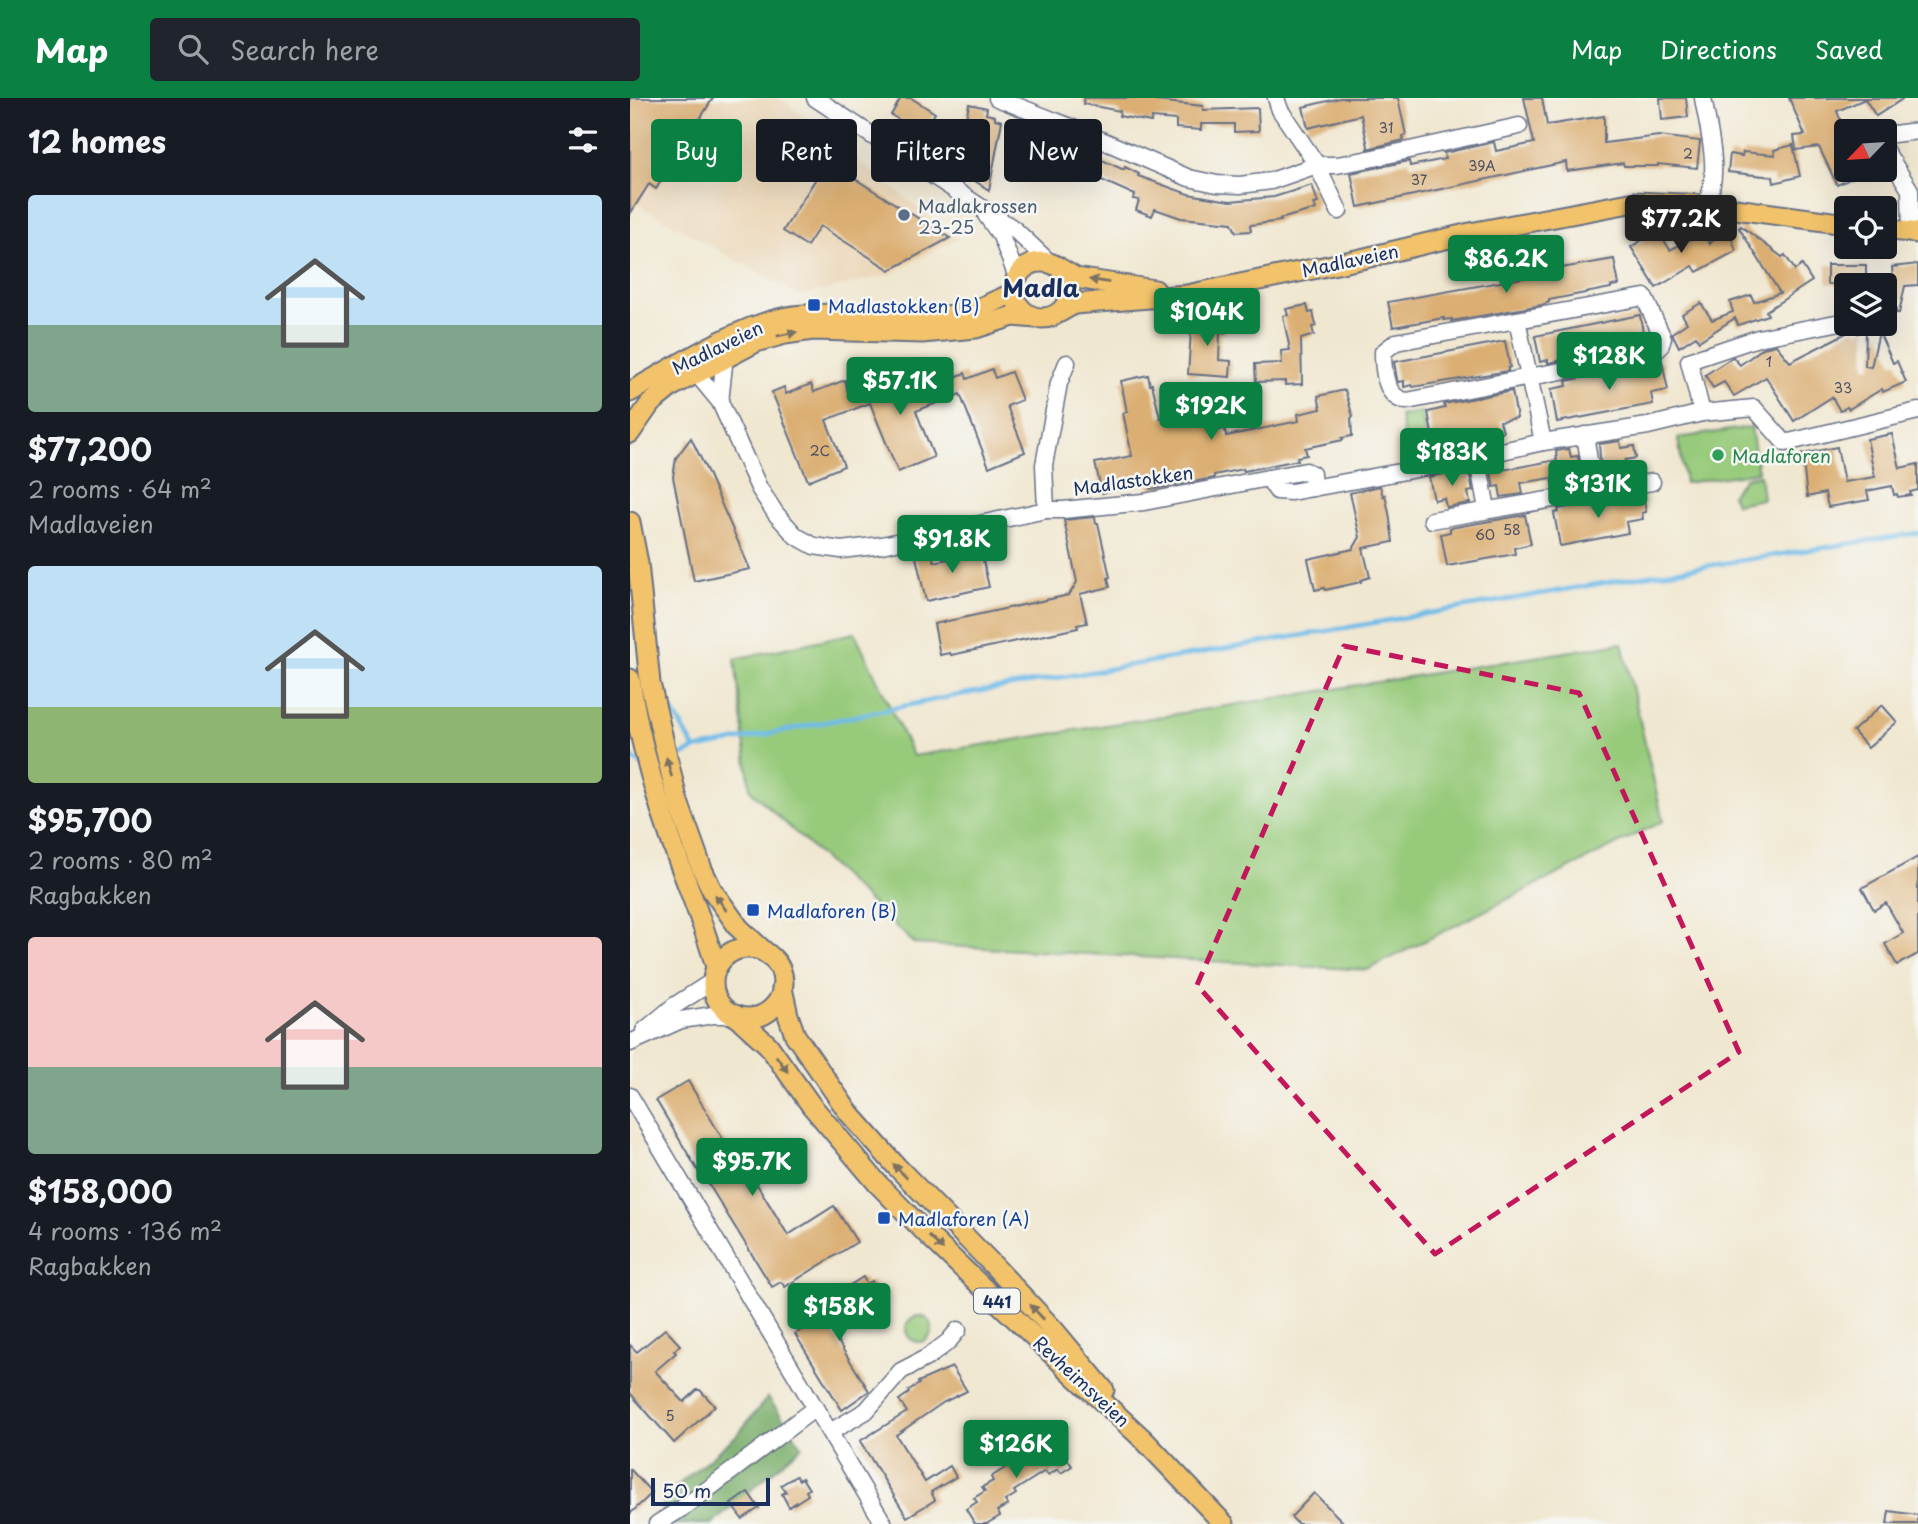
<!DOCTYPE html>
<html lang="en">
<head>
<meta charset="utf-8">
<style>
  :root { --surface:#171b24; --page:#20242c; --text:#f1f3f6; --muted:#9ea1a6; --accent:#0b8043 }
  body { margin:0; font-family:"Playpen Sans",sans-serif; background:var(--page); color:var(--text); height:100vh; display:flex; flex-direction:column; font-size:26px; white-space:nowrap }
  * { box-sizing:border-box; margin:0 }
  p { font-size:23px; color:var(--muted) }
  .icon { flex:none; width:38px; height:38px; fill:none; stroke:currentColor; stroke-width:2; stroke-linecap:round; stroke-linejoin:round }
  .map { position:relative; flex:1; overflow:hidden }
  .sheet { display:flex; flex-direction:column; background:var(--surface); width:630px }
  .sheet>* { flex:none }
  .guide { position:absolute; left:21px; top:21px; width:665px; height:63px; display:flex; gap:14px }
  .needle { width:46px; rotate:245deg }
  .fabs { position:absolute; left:1204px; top:21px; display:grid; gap:14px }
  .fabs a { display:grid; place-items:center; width:63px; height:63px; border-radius:7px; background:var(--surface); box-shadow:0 7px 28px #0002; font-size:35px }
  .scale { position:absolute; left:21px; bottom:18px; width:119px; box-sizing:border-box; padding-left:7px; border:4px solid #1b2f5e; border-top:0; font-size:19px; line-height:24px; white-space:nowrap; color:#1b2f5e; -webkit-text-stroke:5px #f6f6f2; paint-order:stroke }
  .price { position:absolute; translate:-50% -60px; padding:0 16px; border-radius:7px; background:var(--accent); color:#fff; font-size:23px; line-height:46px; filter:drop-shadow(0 2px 4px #0008) }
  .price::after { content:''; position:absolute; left:50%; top:42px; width:21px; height:16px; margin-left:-10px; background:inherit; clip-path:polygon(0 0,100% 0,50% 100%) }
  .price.current { background:#222; color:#fff }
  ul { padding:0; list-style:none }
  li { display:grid; align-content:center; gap:14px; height:371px; padding:0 28px }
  li span { display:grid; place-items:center; height:217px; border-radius:7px; color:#555 }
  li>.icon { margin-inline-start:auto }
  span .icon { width:126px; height:126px; fill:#fffc; stroke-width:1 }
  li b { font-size:30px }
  h2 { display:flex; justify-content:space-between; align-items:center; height:84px; padding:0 28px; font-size:30px }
  .chip { padding:0 24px; border-radius:7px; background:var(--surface); box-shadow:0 7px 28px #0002; font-size:24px; line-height:63px }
  .chip.current { background:var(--accent); color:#fff }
  header { display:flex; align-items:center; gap:42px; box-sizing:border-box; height:98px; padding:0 35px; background:var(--accent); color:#fff }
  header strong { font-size:33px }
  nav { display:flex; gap:38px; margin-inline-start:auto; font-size:24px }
  .search { width:490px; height:63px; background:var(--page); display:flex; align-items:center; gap:18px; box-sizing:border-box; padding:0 24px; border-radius:7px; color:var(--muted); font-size:26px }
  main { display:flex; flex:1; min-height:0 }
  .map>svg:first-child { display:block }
  .built { fill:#ecd8ba }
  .green { fill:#97ca7a; stroke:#597c6c; stroke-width:2 }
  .forest { fill:#79ae6a; stroke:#4a6e64; stroke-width:2 }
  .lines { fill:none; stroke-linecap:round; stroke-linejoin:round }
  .stream { stroke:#70bce9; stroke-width:4.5 }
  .building { fill:#dbaf73 }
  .minor-casing { stroke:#666f86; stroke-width:19 }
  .major-casing { stroke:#666f86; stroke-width:23 }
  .minor { stroke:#fff; stroke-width:16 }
  .major { stroke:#f2c36a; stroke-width:19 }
  .oneway { fill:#7c7263 }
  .marked { fill:none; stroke:#c2185b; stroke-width:5; stroke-dasharray:14 9; stroke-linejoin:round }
  .service-dot { fill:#5c6f8a; stroke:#f6f6f2; stroke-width:2.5 }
  .transit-dot { fill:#1a4fb4; stroke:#f6f6f2; stroke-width:2.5 }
  .leisure-dot { fill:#2e9e5b; stroke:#f6f6f2; stroke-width:2.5 }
  .labels { text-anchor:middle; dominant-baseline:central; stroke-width:5; stroke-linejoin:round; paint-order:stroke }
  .number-label { font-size:14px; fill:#4b4f63 }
  .shield { fill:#f6f6f2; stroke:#5d6b8a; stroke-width:2 }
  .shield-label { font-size:16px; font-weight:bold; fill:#1b2f5e }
  .service-label { font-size:18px; fill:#4e5e75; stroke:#f6f6f2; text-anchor:start }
  .street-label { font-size:18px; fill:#1b2f5e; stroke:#f6f6f2 }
  .transit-label { font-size:18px; fill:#164399; stroke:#f6f6f2; text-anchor:start }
  .leisure-label { font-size:18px; fill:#27864d; stroke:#f6f6f2; text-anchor:start }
  .district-label { font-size:24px; font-weight:bold; fill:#1b2f5e; stroke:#f6f6f2 }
</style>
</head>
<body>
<header>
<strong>Map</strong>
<div class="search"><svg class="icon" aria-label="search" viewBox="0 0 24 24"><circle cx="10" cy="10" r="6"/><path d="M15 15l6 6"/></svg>Search here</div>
<nav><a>Map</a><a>Directions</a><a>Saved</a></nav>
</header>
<main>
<section class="sheet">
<h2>12 homes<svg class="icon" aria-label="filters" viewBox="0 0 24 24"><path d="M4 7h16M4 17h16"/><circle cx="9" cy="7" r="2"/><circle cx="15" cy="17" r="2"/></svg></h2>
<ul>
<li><span style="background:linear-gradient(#bfe0f5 60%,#7fa58c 0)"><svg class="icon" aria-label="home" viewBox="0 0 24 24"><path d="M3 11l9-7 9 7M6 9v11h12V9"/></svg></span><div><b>$77,200</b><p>2 rooms · 64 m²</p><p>Madlaveien</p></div></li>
<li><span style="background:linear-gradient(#bfe0f5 65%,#8fb573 0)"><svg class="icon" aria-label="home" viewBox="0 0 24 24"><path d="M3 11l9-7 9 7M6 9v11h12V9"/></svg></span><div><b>$95,700</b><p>2 rooms · 80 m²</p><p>Ragbakken</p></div></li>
<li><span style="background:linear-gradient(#f6c9c9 60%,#7fa58c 0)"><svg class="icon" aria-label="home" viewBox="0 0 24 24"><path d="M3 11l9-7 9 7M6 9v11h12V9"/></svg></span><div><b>$158,000</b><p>4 rooms · 136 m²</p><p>Ragbakken</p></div></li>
</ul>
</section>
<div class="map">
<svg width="1288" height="1426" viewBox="0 0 1288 1426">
  <rect width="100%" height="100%" fill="#f6f6f2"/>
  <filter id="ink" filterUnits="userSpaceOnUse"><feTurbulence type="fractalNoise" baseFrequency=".0143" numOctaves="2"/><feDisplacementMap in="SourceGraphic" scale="14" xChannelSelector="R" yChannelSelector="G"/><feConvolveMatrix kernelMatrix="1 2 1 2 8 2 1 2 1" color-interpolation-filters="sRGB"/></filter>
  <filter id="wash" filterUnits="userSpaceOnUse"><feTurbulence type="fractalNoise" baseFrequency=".00686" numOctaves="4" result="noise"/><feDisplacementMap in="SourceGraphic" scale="28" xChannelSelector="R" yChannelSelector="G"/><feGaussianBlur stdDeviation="1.57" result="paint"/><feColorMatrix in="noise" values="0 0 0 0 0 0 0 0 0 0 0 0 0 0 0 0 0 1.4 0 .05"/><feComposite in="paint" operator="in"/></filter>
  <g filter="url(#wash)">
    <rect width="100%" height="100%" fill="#f0e7d0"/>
    <polygon class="built" points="0,0 150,0 327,141 261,176 170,198 0,102"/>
    <g class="green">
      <polygon points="791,314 798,347 776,351 770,318"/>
      <polygon points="1121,329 1128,374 1055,385 1048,340"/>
      <polygon points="1130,377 1133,401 1106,406 1101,397 1115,380"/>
      <polygon points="225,535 283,658 992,545 1033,723 737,872 285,846 120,692 105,561"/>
      <circle cx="289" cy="1231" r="13"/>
    </g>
    <polygon class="forest" points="138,1299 172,1348 82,1426 29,1426 34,1399 107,1337"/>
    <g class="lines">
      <g class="stream">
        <polyline points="34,618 42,612 65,651"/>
        <polyline points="0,658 10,666"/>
        <polyline points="42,662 65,651 323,598 1031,475 1288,435"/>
      </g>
    </g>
    <g id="blocks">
      <g class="building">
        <polygon points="0,0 83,0 26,91 19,86 0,116"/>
        <polygon points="271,0 281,0 305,15 293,36 261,17"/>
        <polygon points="454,0 526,0 526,3 573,8 573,12 628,10 629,33 604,34 604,26 571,26 571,32 546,30 546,22 522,20 521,24 489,18 490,13 453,6"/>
        <polygon points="710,0 768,0 776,37 773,38 774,42 737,51 738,48 731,17 678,30 673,9"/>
        <polygon points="894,0 912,0 917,27 974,18 974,45 1029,38 1070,43 1067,70 1028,66 1028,68 994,68 993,65 937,73 936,64 728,109 721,75 779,63 780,68 815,61 814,55 864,44 866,53 904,45"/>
        <polygon points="1030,0 1056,0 1058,19 1032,22"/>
        <polygon points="1159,0 1274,0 1246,18 1235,1 1207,13 1216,36 1216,72 1240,72 1207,87 1189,49 1166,52 1164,38 1175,37"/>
        <polygon points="339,6 357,10 356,16 365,18 365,21 372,23 359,92 342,81 351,41 333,37"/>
        <polygon points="396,28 494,72 495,69 509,76 508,78 558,96 600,103 644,99 682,87 688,105 684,106 686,111 650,121 651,123 620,127 621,133 606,134 602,125 551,120 525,111 522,118 506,112 509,102 503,101 505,97 445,70 441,80 424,73 429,63 405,52 401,62 385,54"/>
        <polygon points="1163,47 1170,78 1144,85 1143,79 1098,74 1100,56 1112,58 1113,54 1145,57 1144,52"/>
        <polygon points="197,63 241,91 320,140 260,172 190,128 177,148 153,133"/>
        <polygon points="1097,126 1106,153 1067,174 1063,168 1026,190 1001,149 1028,132 1040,152 1073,134 1080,146"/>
        <polygon points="1111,128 1152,159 1155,157 1165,172 1172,167 1182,183 1136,213 1138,217 1108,227 1105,220 1069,243 1066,238 1049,249 1042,235 1057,225 1052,216 1071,205 1082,222 1103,214 1100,204 1121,197 1124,204 1150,195 1109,130"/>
        <polygon points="984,161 989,187 981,188 981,190 919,202 919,204 912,207 822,223 822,221 814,222 814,220 763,229 758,204 915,176 914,173"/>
        <polygon points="1288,166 1288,187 1275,188 1269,215 1266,215 1266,210 1255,208 1258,195 1264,196 1262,169"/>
        <polygon points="1197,167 1236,167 1236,187 1197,186"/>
        <polygon points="677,207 679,215 683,214 686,228 682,229 684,237 671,241 672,286 655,287 655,283 626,284 625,266 652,265 651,253 660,252 653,218 658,217 656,211"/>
        <polygon points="1010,217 1015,246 918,265 918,262 910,264 905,238"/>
        <polygon points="562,219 596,222 595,235 590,235 589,262 601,263 600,279 558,276"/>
        <polygon points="1226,230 1228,235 1236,231 1235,268 1241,269 1249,234 1263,265 1267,263 1276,284 1253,294 1252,291 1219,311 1217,309 1210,313 1202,299 1164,323 1136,279 1104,298 1094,284 1083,290 1075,277 1103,259 1110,267 1133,250 1146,247 1160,264"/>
        <polygon points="875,243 880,269 878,270 878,273 783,289 782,287 774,289 774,283 768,284 767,281 764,264"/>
        <polygon points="1032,263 1038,292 1021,295 1023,306 927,324 921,291 937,288 936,283"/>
        <polygon points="362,271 365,280 381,274 392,302 377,308 395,354 359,369 330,296 286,313 304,359 268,374 240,305 196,322 214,368 178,383 142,294 154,289 156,296 181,286 184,294 215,282 217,291 243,280 246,286 271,276 274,285 304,273 307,286 335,275 337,281"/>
        <polygon points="518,277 520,287 522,286 530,320 579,309 584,333 595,331 596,338 669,323 668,316 691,311 688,298 715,292 723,319 721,320 722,338 712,340 713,342 675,350 677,357 667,359 668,362 614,373 613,371 584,377 584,380 530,390 520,391 518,384 472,395 465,365 502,358 493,315 497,314 491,283"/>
        <polygon points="882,293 887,320 870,323 873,334 804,347 798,314 815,310 814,306"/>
        <polygon points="1262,336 1270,370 1288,366 1288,392 1280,394 1281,397 1268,399 1267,396 1264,397 1262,388 1237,393 1239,402 1198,409 1195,395 1177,399 1172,356 1207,349 1214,384 1245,379 1237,341"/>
        <polygon points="61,340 77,373 120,471 64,483 43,379 46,360"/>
        <polygon points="990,343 991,350 1004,348 1006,360 995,362 998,377 976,381 974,371 971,372 969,346"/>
        <polygon points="939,351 941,359 948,358 950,375 944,376 946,386 924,390 922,380 891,385 893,396 871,399 869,388 864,389 861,374 927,362 926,353"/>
        <polygon points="834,372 835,378 840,377 843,393 838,394 840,405 816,409 814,400 804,402 799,379"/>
        <polygon points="750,388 753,398 755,397 759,415 763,444 733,450 740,479 731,482 731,484 695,492 694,490 685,492 678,461 723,451 730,439 720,395"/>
        <polygon points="1008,397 1010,403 1014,402 1016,414 1012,415 1013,421 996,424 998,435 930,448 924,415 929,414 928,411"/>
        <polygon points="895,417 901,446 884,450 885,456 817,468 811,436 820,434 820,430"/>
        <polygon points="465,419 466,425 468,425 480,479 478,480 480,489 450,496 457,525 447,527 448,530 321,557 320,555 310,557 304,526 439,497 447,484 434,422"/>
        <polygon points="351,454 359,489 296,503 286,459 302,456 304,464"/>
        <polygon points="1252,607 1267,624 1238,650 1223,633"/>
        <polygon points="1288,759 1288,856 1267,867 1255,846 1273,835 1256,805 1244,812 1232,790"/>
        <polygon points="58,983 115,1078 120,1075 158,1137 204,1108 227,1144 155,1189 151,1184 142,1189 73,1077 71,1078 26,1002"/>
        <polygon points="233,1179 237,1186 242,1183 253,1202 202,1234 239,1293 212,1312 165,1236 208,1209 205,1205 210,1202 206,1196"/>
        <polygon points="35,1231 50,1247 44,1253 46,1255 25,1273 54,1304 67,1292 70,1292 85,1308 44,1345 0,1295 0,1247 7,1254"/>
        <polygon points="322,1269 337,1293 314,1304 266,1337 295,1384 320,1368 326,1379 301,1394 305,1402 277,1419 230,1343 277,1314 269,1302 279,1295 278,1293 289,1286 288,1284"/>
        <polygon points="426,1344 442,1368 431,1375 428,1371 418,1377 415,1373 384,1393 386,1396 375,1403 378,1407 367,1413 370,1418 356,1426 345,1426 336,1411 347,1404 344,1400 355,1393 352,1389 363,1383 361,1379 381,1366 379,1362 400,1349 403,1354 413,1347 416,1351"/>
        <polygon points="0,1371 22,1395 0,1416"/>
        <polygon points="166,1378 169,1382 172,1380 179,1391 176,1393 178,1397 159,1409 152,1396 156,1394 151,1387"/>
        <polygon points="118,1394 129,1410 112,1421 101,1406"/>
        <polygon points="684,1395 715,1426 668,1426 661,1419"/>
        <polygon points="1259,1413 1288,1417 1288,1426 1257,1426"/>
      </g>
    </g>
  </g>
  <g filter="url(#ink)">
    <use href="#blocks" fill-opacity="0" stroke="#666f86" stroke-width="2"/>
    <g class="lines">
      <g class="minor-casing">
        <g id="minor">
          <polyline points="185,0 384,131 420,165"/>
          <polyline points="367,0 453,34 559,80 587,86 610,87 641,83 687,67 707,67 734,62 889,28"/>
          <polyline points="646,0 650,12 687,67 709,113"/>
          <path d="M1073,0C1079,34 1091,75 1076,107"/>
          <polyline points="1255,37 1288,33"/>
          <polyline points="1255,52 1280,92 1281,135"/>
          <polyline points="356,117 371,138 387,179"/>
          <path d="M1014,199L1033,240L1030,249L1023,255L777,303C755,301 753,272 753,254L766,244Z"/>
          <polyline points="887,222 913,344"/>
          <polyline points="66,275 90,304 129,390 146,416 166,438 184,448 211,452 252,447 416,412 433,412 514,404 638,380 647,393 661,394 808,367 913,344 1018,328 1072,315 1124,310 1155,345 1288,313"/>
          <polyline points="90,304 95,258"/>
          <polyline points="1072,315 1059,263 1128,240 1216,223"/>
          <polyline points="955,337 964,393"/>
          <polyline points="847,358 857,411"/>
          <polyline points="638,380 676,373 682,376 683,390"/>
          <polyline points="416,412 414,367 429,285 437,265"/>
          <polyline points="802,422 1022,384"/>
          <polyline points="14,933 44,908 83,883"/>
          <polyline points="0,945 51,922 83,917 105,917"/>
          <polyline points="0,998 254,1426"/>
          <polyline points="200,1334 236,1313 271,1273 298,1259 318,1244 328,1232"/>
          <polyline points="27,1426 57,1407 185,1310"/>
        </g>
      </g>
      <g class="major-casing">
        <g id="major">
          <polyline points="1255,131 1288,135"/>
          <circle cx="412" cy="192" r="28"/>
          <polyline points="431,171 446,180 525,192"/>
          <polyline points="430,214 444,206 557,197 731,161 840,135 1005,104 1076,107 1216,126"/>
          <path d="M0,294C47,268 111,225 164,218C221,211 290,229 345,212C358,207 371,200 384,195"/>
          <polyline points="0,335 20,306 42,288 126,244 155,236 183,232 292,235 346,230 383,218 406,220"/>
          <polyline points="0,424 8,465 20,585 47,701 72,771 82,792 109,830 137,856"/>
          <path d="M0,581C8,636 23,690 41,742C56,785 74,826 86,869"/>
          <circle cx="118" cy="885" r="35"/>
          <polyline points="152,890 158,917 165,937 219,1015 267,1069 364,1168 424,1232 474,1292"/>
          <polyline points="105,917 138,947 181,1007 248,1086 298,1137 445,1278 514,1342 594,1426"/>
        </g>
      </g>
      <use href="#minor" class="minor"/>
      <use href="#major" class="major"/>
    </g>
    <defs><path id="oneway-solid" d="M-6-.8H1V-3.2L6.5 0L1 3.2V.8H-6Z" transform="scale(1.75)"/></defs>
    <g class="oneway">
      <use href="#oneway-solid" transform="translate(469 183) rotate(-171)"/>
      <use href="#oneway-solid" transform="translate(157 236) rotate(-11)"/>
      <use href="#oneway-solid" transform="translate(39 669) rotate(-105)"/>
      <use href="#oneway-solid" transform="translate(91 805) rotate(-125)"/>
      <use href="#oneway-solid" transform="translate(152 966) rotate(54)"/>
      <use href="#oneway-solid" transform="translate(270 1073) rotate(-134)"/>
      <use href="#oneway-solid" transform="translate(306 1145) rotate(44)"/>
      <use href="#oneway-solid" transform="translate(407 1214) rotate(-133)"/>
    </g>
  </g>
  <path class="marked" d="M714,548L949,595L1109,954L805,1156L567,887Z"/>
  <circle class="service-dot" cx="274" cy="117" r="7"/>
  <g class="transit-dot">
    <rect x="177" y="200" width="14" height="14" rx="3.5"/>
    <rect x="116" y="805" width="14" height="14" rx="3.5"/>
    <rect x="247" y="1113" width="14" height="14" rx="3.5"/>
  </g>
  <circle class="leisure-dot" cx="1088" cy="357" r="7"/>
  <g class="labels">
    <g class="number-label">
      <text x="756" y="29">31</text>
      <text x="1058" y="55">2</text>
      <text x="852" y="67">39A</text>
      <text x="789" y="81">37</text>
      <text x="1139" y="263">1</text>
      <text x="1213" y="289">33</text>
      <text x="190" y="352">2C</text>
      <text x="882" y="431">58</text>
      <text x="855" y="436">60</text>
      <text x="40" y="1317">5</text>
    </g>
    <rect class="shield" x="344" y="1190.5" width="46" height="25" rx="5"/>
    <g class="shield-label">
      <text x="367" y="1203">441</text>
    </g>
    <g class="service-label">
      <text x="288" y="107">Madlakrossen<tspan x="288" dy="21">23-25</tspan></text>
    </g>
    <g class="street-label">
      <text transform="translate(720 162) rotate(-12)">Madlaveien</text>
      <text transform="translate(87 249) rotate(-26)">Madlaveien</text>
      <text transform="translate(503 382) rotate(-8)">Madlastokken</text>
      <text transform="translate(452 1283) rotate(43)">Revheimsveien</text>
    </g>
    <g class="transit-label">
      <text x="198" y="207">Madlastokken (B)</text>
      <text x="137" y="812">Madlaforen (B)</text>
      <text x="268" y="1120">Madlaforen (A)</text>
    </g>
    <g class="leisure-label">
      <text x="1102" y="357">Madlaforen</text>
    </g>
    <g class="district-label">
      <text x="411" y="189">Madla</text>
    </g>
  </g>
</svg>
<div class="fabs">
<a><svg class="needle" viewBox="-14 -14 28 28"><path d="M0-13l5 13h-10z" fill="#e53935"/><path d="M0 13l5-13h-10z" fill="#9ea1a6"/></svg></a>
<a><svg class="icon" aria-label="locate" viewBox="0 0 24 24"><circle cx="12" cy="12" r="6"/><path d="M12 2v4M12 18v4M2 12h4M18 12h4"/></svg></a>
<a><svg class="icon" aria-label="layers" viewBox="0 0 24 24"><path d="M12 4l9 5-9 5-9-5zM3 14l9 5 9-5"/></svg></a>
</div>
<div class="scale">50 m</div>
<b class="price current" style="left:1051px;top:157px">$77.2K</b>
<b class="price" style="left:876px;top:197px">$86.2K</b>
<b class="price" style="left:577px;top:250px">$104K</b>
<b class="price" style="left:979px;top:294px">$128K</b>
<b class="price" style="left:270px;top:319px">$57.1K</b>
<b class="price" style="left:581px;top:344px">$192K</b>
<b class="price" style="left:822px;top:390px">$183K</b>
<b class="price" style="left:968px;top:422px">$131K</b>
<b class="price" style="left:322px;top:477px">$91.8K</b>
<b class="price" style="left:122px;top:1100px">$95.7K</b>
<b class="price" style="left:209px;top:1245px">$158K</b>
<b class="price" style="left:386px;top:1382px">$126K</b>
<div class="guide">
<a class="chip current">Buy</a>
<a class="chip">Rent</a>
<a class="chip">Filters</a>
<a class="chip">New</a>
</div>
</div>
</main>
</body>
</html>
